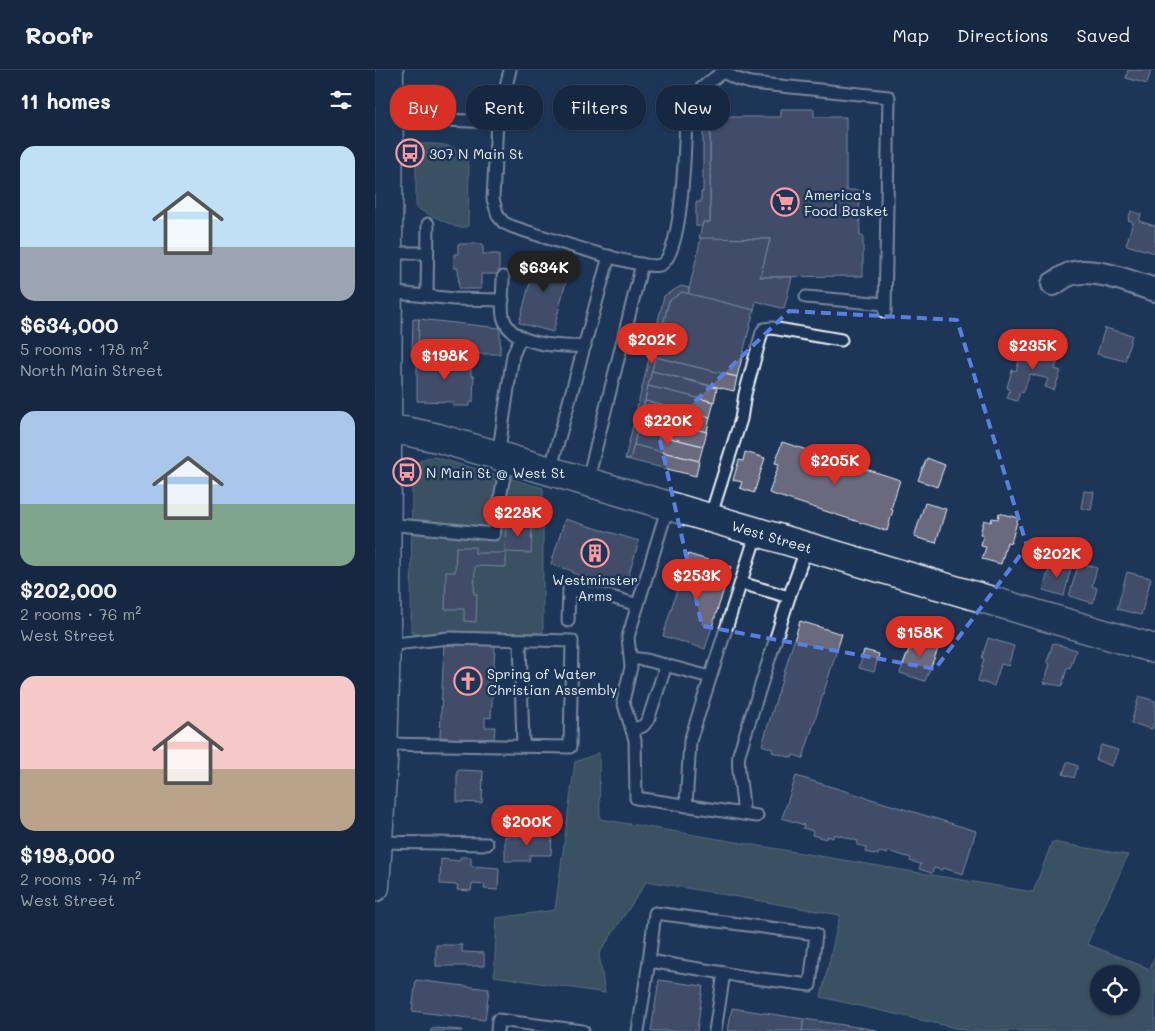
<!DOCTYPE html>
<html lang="en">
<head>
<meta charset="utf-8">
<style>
  :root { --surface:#162841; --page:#1f3048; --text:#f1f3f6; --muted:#9ea6b1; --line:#35445a; --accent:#d93025 }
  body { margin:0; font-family:Mali,sans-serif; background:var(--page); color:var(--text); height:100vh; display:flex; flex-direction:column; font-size:19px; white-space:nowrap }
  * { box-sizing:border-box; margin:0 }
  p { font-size:16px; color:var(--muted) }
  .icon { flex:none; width:28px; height:28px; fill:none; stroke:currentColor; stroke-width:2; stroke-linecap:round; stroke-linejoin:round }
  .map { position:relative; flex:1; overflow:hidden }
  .panel { display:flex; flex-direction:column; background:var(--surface); width:375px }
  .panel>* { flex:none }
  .top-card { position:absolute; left:15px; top:15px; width:475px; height:45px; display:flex; gap:10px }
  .fabs { position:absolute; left:715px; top:895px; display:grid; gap:10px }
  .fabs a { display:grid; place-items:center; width:50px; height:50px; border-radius:50%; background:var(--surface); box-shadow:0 1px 4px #0004,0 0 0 1px var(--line); font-size:25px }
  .price { position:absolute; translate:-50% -42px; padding:0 11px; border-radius:18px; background:var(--accent); color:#fff; font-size:16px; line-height:32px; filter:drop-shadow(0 1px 2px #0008) }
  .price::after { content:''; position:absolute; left:50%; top:30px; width:15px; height:11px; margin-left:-8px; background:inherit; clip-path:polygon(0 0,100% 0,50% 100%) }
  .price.selected { background:#222; color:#fff }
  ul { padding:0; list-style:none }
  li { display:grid; align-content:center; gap:10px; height:265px; padding:0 20px }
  li span { display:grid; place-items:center; height:155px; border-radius:15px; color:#555 }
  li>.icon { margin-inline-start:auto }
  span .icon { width:90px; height:90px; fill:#fffc; stroke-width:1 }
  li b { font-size:21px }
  h2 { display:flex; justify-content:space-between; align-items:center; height:60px; padding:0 20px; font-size:21px }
  .chip { padding:0 18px; border-radius:20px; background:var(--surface); box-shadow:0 1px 4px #0004,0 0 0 1px var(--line); font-size:18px; line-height:45px }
  .chip.selected { background:var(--accent); color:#fff }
  header { display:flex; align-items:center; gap:30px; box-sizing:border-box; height:70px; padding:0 25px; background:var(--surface); border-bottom:1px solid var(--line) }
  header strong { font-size:24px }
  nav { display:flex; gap:28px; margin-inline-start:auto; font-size:18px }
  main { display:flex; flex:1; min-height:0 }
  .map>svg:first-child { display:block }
  .green { fill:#5d736e; stroke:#a2b2b3; fill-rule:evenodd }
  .building { fill:#6a697d; stroke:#e8f1f8 }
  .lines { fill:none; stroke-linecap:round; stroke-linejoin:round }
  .lane-casing { stroke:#e8f1f8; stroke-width:15 }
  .street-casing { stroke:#e8f1f8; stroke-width:26 }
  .secondary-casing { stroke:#e8f1f8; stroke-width:31 }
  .primary-casing { stroke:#e8f1f8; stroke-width:31 }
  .lane { stroke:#1d3557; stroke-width:11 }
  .street { stroke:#1d3557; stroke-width:22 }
  .secondary { stroke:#1d3557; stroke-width:28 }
  .primary { stroke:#1d3557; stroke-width:28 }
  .marked { fill:none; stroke:#5a7fe2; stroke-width:4; stroke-dasharray:10 6; stroke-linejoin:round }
  .labels { text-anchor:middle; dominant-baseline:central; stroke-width:5; stroke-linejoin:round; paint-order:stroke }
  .poi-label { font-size:14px; fill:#e8f1f8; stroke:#1d3557; text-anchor:start }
  .street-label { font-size:14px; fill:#e8f1f8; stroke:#1d3557 }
</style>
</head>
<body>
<header>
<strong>Roofr</strong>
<nav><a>Map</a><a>Directions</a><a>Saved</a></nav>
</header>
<main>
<section class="panel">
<h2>11 homes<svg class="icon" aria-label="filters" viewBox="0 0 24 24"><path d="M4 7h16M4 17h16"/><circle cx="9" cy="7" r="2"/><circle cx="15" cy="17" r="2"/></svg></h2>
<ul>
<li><span style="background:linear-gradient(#bfe0f5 65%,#9aa5b1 0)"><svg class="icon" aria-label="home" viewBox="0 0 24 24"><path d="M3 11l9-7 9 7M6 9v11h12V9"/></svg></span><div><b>$634,000</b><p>5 rooms · 178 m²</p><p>North Main Street</p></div></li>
<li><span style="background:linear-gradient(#a9c7e8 60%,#7fa58c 0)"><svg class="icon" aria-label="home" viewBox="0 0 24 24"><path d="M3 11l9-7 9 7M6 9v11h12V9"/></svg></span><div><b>$202,000</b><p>2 rooms · 76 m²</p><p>West Street</p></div></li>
<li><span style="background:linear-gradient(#f6c9c9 60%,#b9a48a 0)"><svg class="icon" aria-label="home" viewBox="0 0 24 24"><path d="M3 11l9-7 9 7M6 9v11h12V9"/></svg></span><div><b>$198,000</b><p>2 rooms · 74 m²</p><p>West Street</p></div></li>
</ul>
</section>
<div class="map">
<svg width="780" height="961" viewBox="0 0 780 961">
  <rect width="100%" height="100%" fill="#1d3557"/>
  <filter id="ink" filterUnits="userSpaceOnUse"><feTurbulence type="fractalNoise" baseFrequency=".02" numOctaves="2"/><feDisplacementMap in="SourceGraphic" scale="10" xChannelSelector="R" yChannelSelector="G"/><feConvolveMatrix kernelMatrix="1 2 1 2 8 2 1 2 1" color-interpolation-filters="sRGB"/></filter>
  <g filter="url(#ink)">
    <g class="green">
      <path d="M41,74C63,74 83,71 94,95L93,157H81L41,138Z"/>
      <path d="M59,387L168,418V562L130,565L36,563L37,403C40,392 48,387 59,387Z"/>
      <path d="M224,683L225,749L658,822L677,772L753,785L712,874L775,899L780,886V961H594L446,927L465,845L272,811L224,884L230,923L119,906L122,848L180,840L200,692ZM724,904H756V936H724Z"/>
    </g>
    <g class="building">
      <polygon points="753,0 776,0 772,14 751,8"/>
      <polygon points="406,39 439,39 439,47 471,47 471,120 484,120 485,166 488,166 488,206 385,207 395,169 334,169 324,168 328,152 335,152 335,47 406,47"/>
      <polygon points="335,60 335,152 328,152 327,156 321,156 321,132 326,132 326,122 328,122 328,61"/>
      <polygon points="756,141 766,144 764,151 780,156 780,183 751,175 758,152 753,150"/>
      <polygon points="326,168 395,169 385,207 417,207 409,239 381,231 379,240 313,224"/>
      <polygon points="83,174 108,174 108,184 124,184 124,204 106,204 106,219 84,219 83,198 79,198 79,184 83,184"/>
      <polygon points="152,185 195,196 178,262 144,253 157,205 148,203"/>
      <polygon points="306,216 314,218 313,224 307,222 294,231 255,390 250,389 289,226"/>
      <polygon points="307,222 379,240 362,307 280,287 294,231"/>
      <polygon points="38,249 44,249 43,283 37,283"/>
      <polygon points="44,249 125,258 125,284 43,283"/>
      <polygon points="730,258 757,265 750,291 722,284"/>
      <polygon points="649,275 684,286 680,299 686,301 679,320 670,317 673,309 655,304 648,323 645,322 642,331 632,328 635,319 632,318 637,300 641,301"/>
      <polygon points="63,284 80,284 79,292 96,293 96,306 99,306 98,332 95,332 95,336 78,336 78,332 42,331 42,292 63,292"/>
      <polygon points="280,287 362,307 359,321 277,301"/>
      <polygon points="277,301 342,318 339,332 273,316"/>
      <polygon points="273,316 339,332 335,347 270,331"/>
      <polygon points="270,331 335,347 332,362 266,346"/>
      <polygon points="266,346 332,362 328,376 262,360"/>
      <polygon points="262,360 328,376 324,391 259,375"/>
      <polygon points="407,372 525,410 516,439 518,440 512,461 394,423 404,394 400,393"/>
      <polygon points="259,375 324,391 321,406 255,390"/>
      <polygon points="370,382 390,388 379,423 365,418 367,412 358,410 364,390 368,391"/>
      <polygon points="552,388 570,395 562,417 543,410"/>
      <polygon points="709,421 719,422 716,440 706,438"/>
      <polygon points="550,433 571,439 561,473 539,467"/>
      <polygon points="624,443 643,448 636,473 632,472 626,494 607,489 611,477 606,476 608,465 605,464 609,450 616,452 617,448 623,449"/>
      <polygon points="190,449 264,471 250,517 228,511 228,512 197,503 198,501 176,494"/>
      <polygon points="131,453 157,454 156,483 130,482"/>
      <polygon points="81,477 100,477 100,483 131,483 131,497 100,496 99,524 102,524 101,552 89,551 89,539 70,539 71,502 80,502"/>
      <polygon points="313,484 356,497 330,579 288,566"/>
      <polygon points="704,492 722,498 717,516 722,518 718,533 694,526"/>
      <polygon points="676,493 696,498 689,526 668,520"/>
      <polygon points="752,502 776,508 766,545 742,539"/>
      <polygon points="425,551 467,564 428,688 418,685 417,688 397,682 398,679 387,675"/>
      <polygon points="541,565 565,574 550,611 525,603 534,579 536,580"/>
      <polygon points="613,568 639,576 633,596 626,594 619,616 603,611 609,589 607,588"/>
      <polygon points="69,572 120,575 116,648 110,647 110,657 120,657 119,669 107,669 107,673 73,671 73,668 65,667"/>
      <polygon points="678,573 701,580 695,599 692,598 687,616 669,613 675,594 672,592"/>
      <polygon points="489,580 504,584 499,602 484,598"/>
      <polygon points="764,626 780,631 780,650 777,659 756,653"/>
      <polygon points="726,675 743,680 737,696 721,690"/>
      <polygon points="692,692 703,696 699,708 688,704"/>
      <polygon points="82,700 108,701 107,733 82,732"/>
      <polygon points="421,706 601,761 588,804 568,798 567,800 559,798 557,803 544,799 546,794 535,791 536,788 513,781 512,784 504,782 503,785 490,782 491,777 482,775 483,771 459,764 458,768 452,766 451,769 437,765 438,761 428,758 429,755 407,748"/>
      <polygon points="130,766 177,766 176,785 155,785 154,791 130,791"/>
      <polygon points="85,787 96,787 96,796 124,798 123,820 109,819 110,815 97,814 96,821 82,820 83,815 65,814 66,789 85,791"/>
      <polygon points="61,875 87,875 87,882 109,883 109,896 61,896"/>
      <polygon points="41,910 114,919 110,950 37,941"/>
      <polygon points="284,910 328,916 322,961 276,961"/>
      <polygon points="357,938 429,949 427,961 353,961"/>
      <polygon points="429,949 502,960 502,961 427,961"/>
      <polygon points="58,958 88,960 87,961 55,961"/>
    </g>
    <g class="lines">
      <g class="lane-casing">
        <g id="lane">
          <path d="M135,0L122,52L118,129L123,146L129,153L138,157C161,164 267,201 285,195C306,188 309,94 310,72C311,60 310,45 314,34C321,19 338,10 350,0"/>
          <polyline points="348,2 362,9 376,13 514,27 510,242"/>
          <polyline points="14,48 122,52"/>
          <polyline points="13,183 52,183"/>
          <path d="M128,207C128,219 126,234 128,246C134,276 186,277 210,276"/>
          <polyline points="13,222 79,229 128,230"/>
          <polyline points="52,226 53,154"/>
          <polyline points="431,227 510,234"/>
          <polyline points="123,386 138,285 146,267"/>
          <polyline points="175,401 234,186"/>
          <polyline points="212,413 267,194"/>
          <polyline points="293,436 253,567 256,597 248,631 260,670 261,728 382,746"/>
          <polyline points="335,448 366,349 370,324 387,262 389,259 397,258 466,270"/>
          <polyline points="12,454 119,464 128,411 134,389"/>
          <polyline points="366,513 414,527"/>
          <polyline points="193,551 194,519 233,526 263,535"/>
          <polyline points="145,570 148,676"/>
          <polyline points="256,588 271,590 335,607"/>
          <polyline points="257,660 268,656 273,650 291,595"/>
          <polyline points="8,674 195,677 197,571 74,568 11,575"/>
          <polyline points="311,736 315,671 382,462"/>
          <path d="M368,744C369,724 361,701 364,684L414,527L432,477"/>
          <polyline points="3,772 112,774"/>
          <polyline points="274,891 280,843 441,864 435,915 363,906 349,903"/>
          <polyline points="122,961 123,950 208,961"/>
          <polyline points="263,961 274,891 349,903 340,961"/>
        </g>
      </g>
      <g class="street-casing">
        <path id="street" d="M678,214C683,211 689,206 695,204C718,196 757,213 780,220"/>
      </g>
      <g class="secondary-casing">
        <g id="secondary">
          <path id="s1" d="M12,359L35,362L63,368L780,579"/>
        </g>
      </g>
      <g class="primary-casing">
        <polyline id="primary" points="0,817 8,692 11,567 14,0"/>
      </g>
      <use href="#lane" class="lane"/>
      <use href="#street" class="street"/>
      <use href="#secondary" class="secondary"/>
      <use href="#primary" class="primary"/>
    </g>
  </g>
  <path d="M0 0H780V961H0ZM414,241L582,250L652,476L560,599L327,556L284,366Z" fill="#1d3557" fill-opacity=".55" fill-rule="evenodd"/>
  <path class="marked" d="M414,241L582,250L652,476L560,599L327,556L284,366Z"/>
  <defs>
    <g id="bus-ring" transform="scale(1.4375)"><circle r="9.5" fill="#1d3557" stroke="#ff9aa2" stroke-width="1.5"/><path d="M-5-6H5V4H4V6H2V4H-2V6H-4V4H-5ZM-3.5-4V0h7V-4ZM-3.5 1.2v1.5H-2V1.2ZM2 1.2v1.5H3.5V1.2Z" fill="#ff9aa2"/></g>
    <g id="supermarket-ring" transform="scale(1.4375)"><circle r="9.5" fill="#1d3557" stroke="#ff9aa2" stroke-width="1.5"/><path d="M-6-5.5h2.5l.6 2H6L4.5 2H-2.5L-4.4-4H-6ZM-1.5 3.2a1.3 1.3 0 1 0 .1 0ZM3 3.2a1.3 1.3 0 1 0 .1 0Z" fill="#ff9aa2"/></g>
    <g id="building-ring" transform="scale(1.4375)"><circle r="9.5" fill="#1d3557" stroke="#ff9aa2" stroke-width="1.5"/><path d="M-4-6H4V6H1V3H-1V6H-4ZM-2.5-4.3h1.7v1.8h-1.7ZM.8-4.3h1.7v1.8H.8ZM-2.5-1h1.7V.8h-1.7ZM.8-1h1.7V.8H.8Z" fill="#ff9aa2"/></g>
    <g id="church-ring" transform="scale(1.4375)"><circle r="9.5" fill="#1d3557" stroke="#ff9aa2" stroke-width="1.5"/><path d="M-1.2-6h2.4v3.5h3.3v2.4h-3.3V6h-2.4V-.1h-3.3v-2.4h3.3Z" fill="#ff9aa2"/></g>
  </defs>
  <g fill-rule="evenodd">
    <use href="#bus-ring" x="35" y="83"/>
    <use href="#supermarket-ring" x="410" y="132"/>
    <use href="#bus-ring" x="32" y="402"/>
    <use href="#building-ring" x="220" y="483"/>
    <use href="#church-ring" x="93" y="611"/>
  </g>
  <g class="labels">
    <g class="poi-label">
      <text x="54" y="83">307 N Main St</text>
      <text x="429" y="124">America's<tspan x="429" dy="16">Food Basket</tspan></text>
      <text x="51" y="402">N Main St @ West St</text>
      <text x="220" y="509" text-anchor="middle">Westminster<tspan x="220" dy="16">Arms</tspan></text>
      <text x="112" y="603">Spring of Water<tspan x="112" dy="16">Christian Assembly</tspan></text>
    </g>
    <g class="street-label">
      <text stroke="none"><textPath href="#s1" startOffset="400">West Street</textPath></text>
    </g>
  </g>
</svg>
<div class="fabs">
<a><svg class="icon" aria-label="locate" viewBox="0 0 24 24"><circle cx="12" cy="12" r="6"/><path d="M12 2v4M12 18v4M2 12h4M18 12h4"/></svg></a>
</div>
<b class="price selected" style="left:169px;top:223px">$634K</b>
<b class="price" style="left:277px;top:295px">$202K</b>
<b class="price" style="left:658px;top:301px">$235K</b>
<b class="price" style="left:70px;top:311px">$198K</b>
<b class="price" style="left:293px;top:376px">$220K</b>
<b class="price" style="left:460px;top:416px">$205K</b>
<b class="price" style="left:143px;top:468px">$228K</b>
<b class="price" style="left:682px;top:509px">$202K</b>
<b class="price" style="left:322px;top:531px">$253K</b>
<b class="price" style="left:545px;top:588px">$158K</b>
<b class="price" style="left:152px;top:777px">$200K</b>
<div class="top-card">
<a class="chip selected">Buy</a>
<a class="chip">Rent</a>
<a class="chip">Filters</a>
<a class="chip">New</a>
</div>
</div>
</main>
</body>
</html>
